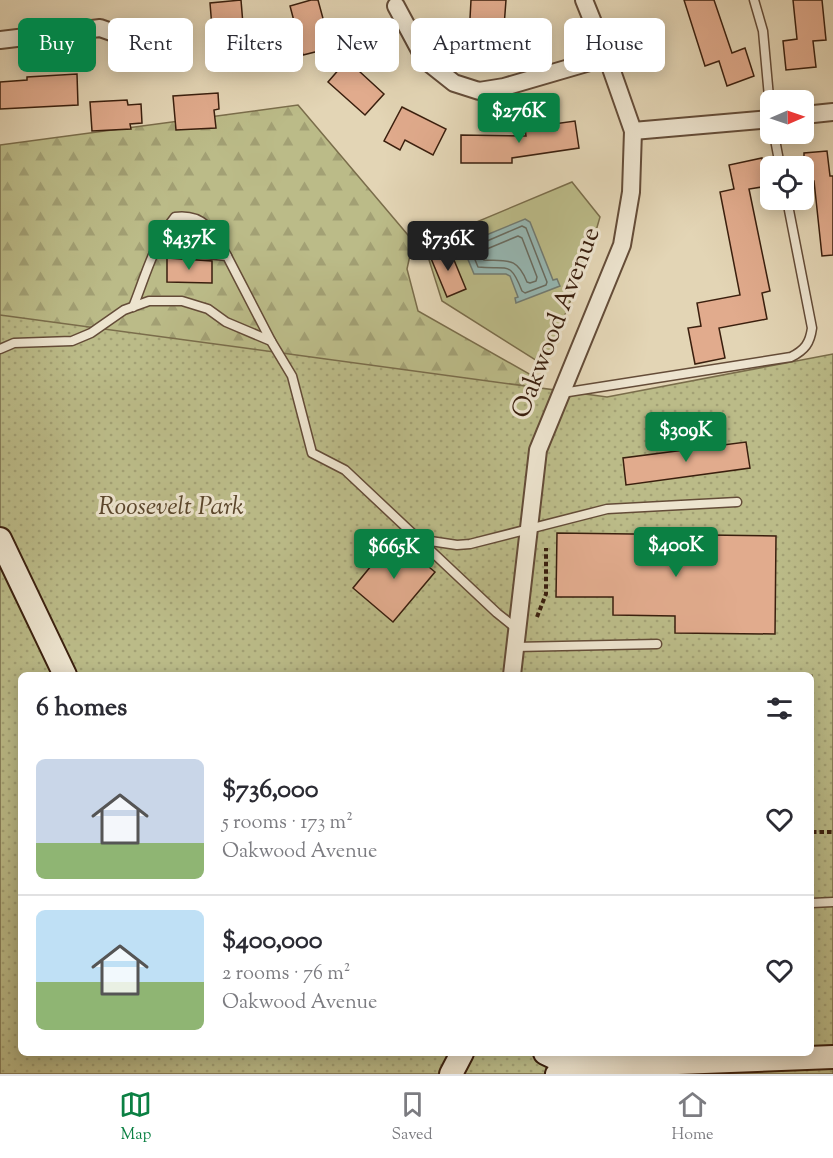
<!DOCTYPE html>
<html lang="en">
<head>
<meta charset="utf-8">
<style>
  :root { --surface:#fff; --page:#f7f7f7; --text:#2b2b33; --muted:#7c7c81; --line:#e1e1e2; --accent:#0b8043 }
  body { margin:0; font-family:"Sorts Mill Goudy",serif; background:var(--page); color:var(--text); height:100vh; display:flex; flex-direction:column; font-size:22px; white-space:nowrap }
  * { box-sizing:border-box; margin:0 }
  p { font-size:20px; color:var(--muted) }
  .icon { flex:none; width:33px; height:33px; fill:none; stroke:currentColor; stroke-width:2; stroke-linecap:round; stroke-linejoin:round }
  .map { position:relative; flex:1; overflow:hidden }
  .panel { position:absolute; left:18px; top:672px; width:796px; height:384px; display:flex; flex-direction:column; background:var(--surface); border-radius:9px; box-shadow:0 3px 15px #0003 }
  .panel>* { flex:none }
  .hud { position:absolute; left:18px; top:18px; width:798px; height:54px; display:flex; gap:12px }
  .needle { width:39px; rotate:88deg }
  .controls { position:absolute; left:760px; top:90px; display:grid; gap:12px }
  .controls a { display:grid; place-items:center; width:54px; height:54px; border-radius:9px; background:var(--surface); box-shadow:0 3px 15px #0003; font-size:30px }
  .price { position:absolute; translate:-50% -51px; padding:0 14px; border-radius:6px; background:var(--accent); color:#fff; font-size:20px; line-height:39px; filter:drop-shadow(0 2px 3px #0008) }
  .price::after { content:''; position:absolute; left:50%; top:36px; width:18px; height:14px; margin-left:-9px; background:inherit; clip-path:polygon(0 0,100% 0,50% 100%) }
  .price.selected { background:#222; color:#fff }
  ul { padding:0; list-style:none }
  li { display:flex; align-items:center; gap:18px; height:150px; padding:0 18px }
  li+li { border-top:2px solid var(--line) }
  li span { display:grid; place-items:center; flex:none; width:168px; height:120px; border-radius:9px; color:#555 }
  li>.icon { margin-inline-start:auto }
  span .icon { width:72px; height:72px; fill:#fffc; stroke-width:1 }
  li b { font-size:26px }
  h2 { display:flex; justify-content:space-between; align-items:center; height:72px; padding:0 18px; font-size:26px }
  .pill { padding:0 21px; border-radius:9px; background:var(--surface); box-shadow:0 3px 15px #0003; font-size:21px; line-height:54px }
  .pill.selected { background:var(--accent); color:#fff }
  .tab-bar { display:flex; justify-content:space-around; align-items:center; height:84px; border-top:2px solid var(--line); background:var(--surface); font-size:16px; color:var(--muted) }
  .tab-bar a { display:grid; justify-items:center; gap:3px }
  .tab-bar .selected { color:var(--accent) }
  .map>svg:first-child { display:block }
  .forest { fill:url(#forest-firs); stroke:#7a6d4b; stroke-width:1.5 }
  .park { fill:url(#park-dots); stroke:#7a6d4b; stroke-width:1.5; fill-rule:evenodd }
  .pitch { fill:#bb8; stroke:#7a6d4b; stroke-width:1.5 }
  .water { fill:#96b8b4; stroke:#717b72; stroke-width:1.5 }
  .lines { fill:none; stroke-linecap:round; stroke-linejoin:round }
  .shore { stroke:#686c61; stroke-width:1.5 }
  .building { fill:#e1ab8d; stroke:#3a1f0e; stroke-width:1.5 }
  .lane-casing { stroke:#644c38; stroke-width:11 }
  .street-casing { stroke:#644c38; stroke-width:20 }
  .secondary-casing { stroke:#3a1f0e; stroke-width:26 }
  .path { stroke:#3a1f0e; stroke-width:4; stroke-dasharray:4.5 3; stroke-linecap:butt }
  .lane { stroke:#ede4cf; stroke-width:8 }
  .street { stroke:#ede4cf; stroke-width:16 }
  .secondary { stroke:#ede4cf; stroke-width:22 }
  .labels { text-anchor:middle; dominant-baseline:central; stroke-width:6; stroke-linejoin:round; paint-order:stroke }
  .street-label { font-size:26px; fill:#3a1f0e; stroke:#ede4cf }
  .park-label { font-size:26px; font-style:italic; fill:#5a462c; stroke:#ede4cf }
</style>
</head>
<body>
<div class="map">
<svg width="833" height="1074" viewBox="0 0 833 1074">
  <defs>
    <pattern id="forest-firs" width="22" height="20" patternUnits="userSpaceOnUse" patternTransform="scale(1.5)"><rect width="22" height="20" fill="#bb8"/><path d="M5 1l3.5 6h-7zM16 11l3.5 6h-7z" fill="#a2a074"/></pattern>
    <pattern id="park-dots" width="8" height="8" patternUnits="userSpaceOnUse" patternTransform="scale(1.5)"><rect width="8" height="8" fill="#bb8"/><path d="M2 2h.1M6 6h.1" fill="none" stroke="#a2a074" stroke-width="1.8" stroke-linecap="round"/></pattern>
  </defs>
  <rect width="100%" height="100%" fill="#e3d5b5"/>
  <filter id="stains"><feTurbulence type="fractalNoise" baseFrequency=".00333" numOctaves="4"/><feColorMatrix values="0 0 0 0 .2 0 0 0 0 .09 0 0 0 0 .02 0 0 0 .5 -.17"/></filter>
  <radialGradient id="worn" r=".72"><stop offset=".6" stop-color="#630" stop-opacity="0"/><stop offset="1" stop-color="#630" stop-opacity=".3"/></radialGradient>
  <polygon class="forest" points="298,105 413,241 407,269 418,311 540,380 520,440 400,675 0,342 0,145"/>
  <path class="park" d="M0,315L607,397L833,354V1074H0ZM21,675H812V1053H21Z"/>
  <polygon class="pitch" points="572,182 600,217 591,248 545,366 442,301 424,244"/>
  <polygon class="water" points="525,219 530,222 553,280 557,279 560,286 516,303 515,298 518,297 510,276 506,274 474,274 462,245"/>
  <g class="lines">
    <g class="shore">
      <path d="M522,226L526,228L547,282L546,285L525,293L522,291C510,260 508,270 478,267L471,250L473,247Z"/>
      <path d="M518,236L522,238L537,277L536,281L530,283L527,282C517,257 508,261 484,260L481,255L482,251Z"/>
    </g>
  </g>
  <g class="building">
    <polygon points="241,0 245,49 214,52 210,3"/>
    <polygon points="311,0 318,0 331,48 303,55 290,6"/>
    <polygon points="471,0 506,0 503,40 469,37"/>
    <polygon points="684,0 714,0 732,53 745,48 754,76 727,86 719,61 705,66"/>
    <polygon points="793,0 822,0 826,40 813,41 816,67 786,70 783,41 797,39"/>
    <polygon points="347,60 384,94 365,115 328,82"/>
    <polygon points="77,74 78,105 0,109 0,82 27,80 27,77"/>
    <polygon points="218,93 219,109 214,110 216,128 176,130 173,96"/>
    <polygon points="127,100 128,105 141,104 142,123 130,124 131,129 92,131 90,102"/>
    <polygon points="402,107 446,129 433,155 405,140 400,150 384,141"/>
    <polygon points="575,121 579,148 512,158 512,163 461,163 461,135 526,136 525,128"/>
    <polygon points="827,151 830,176 833,176 833,255 822,256 814,181 804,182 804,153"/>
    <polygon points="762,158 768,186 749,189 770,291 762,293 767,319 719,328 725,358 695,364 688,328 701,326 697,303 740,295 720,192 734,189 729,165"/>
    <polygon points="449,248 466,289 447,297 430,256"/>
    <polygon points="167,258 212,261 212,283 167,282"/>
    <polygon points="746,442 750,468 626,485 623,458"/>
    <polygon points="557,533 776,536 775,634 675,633 675,616 613,615 613,597 556,597"/>
    <polygon points="394,538 435,572 393,622 353,588"/>
  </g>
  <g class="lines">
    <g class="lane-casing">
      <g id="lane">
        <polyline points="754,0 763,31 771,119"/>
        <polyline points="774,134 780,166"/>
        <polyline points="156,249 227,256 271,341"/>
        <path d="M133,307C145,277 154,243 175,217C205,213 215,234 227,256"/>
        <polyline points="0,349 14,343 72,341 91,333 124,310 149,301 182,301 208,309 226,322 271,341 292,376 312,453 345,470 497,613 517,629"/>
        <path d="M562,393L791,357C805,350 810,343 812,328L787,200"/>
        <polyline points="417,539 457,545 470,544 607,509 737,502"/>
        <polyline points="515,647 657,644"/>
        <polyline points="812,903 833,902"/>
      </g>
    </g>
    <g class="street-casing">
      <g id="street">
        <polyline points="396,6 425,60 454,83 479,91 504,87 607,57"/>
        <polyline points="0,40 100,28 140,42"/>
        <polyline points="804,115 833,112"/>
        <polyline points="633,131 771,119"/>
        <polyline points="512,675 538,450 622,245 631,192 633,131 607,57 584,0"/>
      </g>
    </g>
    <g class="secondary-casing">
      <g id="secondary">
        <polyline points="0,539 65,675"/>
        <polyline points="545,1053 574,1067"/>
        <polyline points="451,1074 462,1053"/>
        <polyline points="557,1074 574,1067 833,1057"/>
      </g>
    </g>
    <g class="path">
      <polyline points="537,617 546,594 546,548"/>
      <polyline points="812,832 833,832"/>
    </g>
    <use href="#lane" class="lane"/>
    <use href="#street" class="street"/>
    <use href="#secondary" class="secondary"/>
  </g>
  <g class="labels">
    <g class="street-label">
      <text transform="translate(557 323) rotate(-69)">Oakwood Avenue</text>
    </g>
    <g class="park-label">
      <text x="171" y="507">Roosevelt Park</text>
    </g>
  </g>
  <rect width="100%" height="100%" filter="url(#stains)"/>
  <rect width="100%" height="100%" fill="url(#worn)"/>
</svg>
<div class="controls">
<a><svg class="needle" viewBox="-14 -14 28 28"><path d="M0-13l5 13h-10z" fill="#e53935"/><path d="M0 13l5-13h-10z" fill="#7c7c81"/></svg></a>
<a><svg class="icon" aria-label="locate" viewBox="0 0 24 24"><circle cx="12" cy="12" r="6"/><path d="M12 2v4M12 18v4M2 12h4M18 12h4"/></svg></a>
</div>
<b class="price" style="left:519px;top:144px">$276K</b>
<b class="price" style="left:189px;top:271px">$437K</b>
<b class="price selected" style="left:448px;top:272px">$736K</b>
<b class="price" style="left:686px;top:463px">$309K</b>
<b class="price" style="left:676px;top:578px">$400K</b>
<b class="price" style="left:394px;top:580px">$665K</b>
<div class="hud">
<a class="pill selected">Buy</a>
<a class="pill">Rent</a>
<a class="pill">Filters</a>
<a class="pill">New</a>
<a class="pill">Apartment</a>
<a class="pill">House</a>
</div>
<section class="panel">
<h2>6 homes<svg class="icon" aria-label="filters" viewBox="0 0 24 24"><path d="M4 7h16M4 17h16"/><circle cx="9" cy="7" r="2"/><circle cx="15" cy="17" r="2"/></svg></h2>
<ul>
<li><span style="background:linear-gradient(#c9d6e8 70%,#8fb573 0)"><svg class="icon" aria-label="home" viewBox="0 0 24 24"><path d="M3 11l9-7 9 7M6 9v11h12V9"/></svg></span><div><b>$736,000</b><p>5 rooms · 173 m²</p><p>Oakwood Avenue</p></div><svg class="icon" aria-label="heart" viewBox="0 0 24 24"><path d="M12 20l-8-8c-3-5 5-10 8-4 3-6 11-1 8 4z"/></svg></li>
<li><span style="background:linear-gradient(#bfe0f5 60%,#8fb573 0)"><svg class="icon" aria-label="home" viewBox="0 0 24 24"><path d="M3 11l9-7 9 7M6 9v11h12V9"/></svg></span><div><b>$400,000</b><p>2 rooms · 76 m²</p><p>Oakwood Avenue</p></div><svg class="icon" aria-label="heart" viewBox="0 0 24 24"><path d="M12 20l-8-8c-3-5 5-10 8-4 3-6 11-1 8 4z"/></svg></li>
</ul>
</section>
</div>
<nav class="tab-bar">
<a class="selected"><svg class="icon" aria-label="map" viewBox="0 0 24 24"><path d="M3 6l6-2 6 2 6-2v14l-6 2-6-2-6 2zM9 4v14M15 6v14"/></svg>Map</a>
<a><svg class="icon" aria-label="saved" viewBox="0 0 24 24"><path d="M7 4h10v16l-5-4-5 4z"/></svg>Saved</a>
<a><svg class="icon" aria-label="home" viewBox="0 0 24 24"><path d="M3 11l9-7 9 7M6 9v11h12V9"/></svg>Home</a>
</nav>
</body>
</html>
